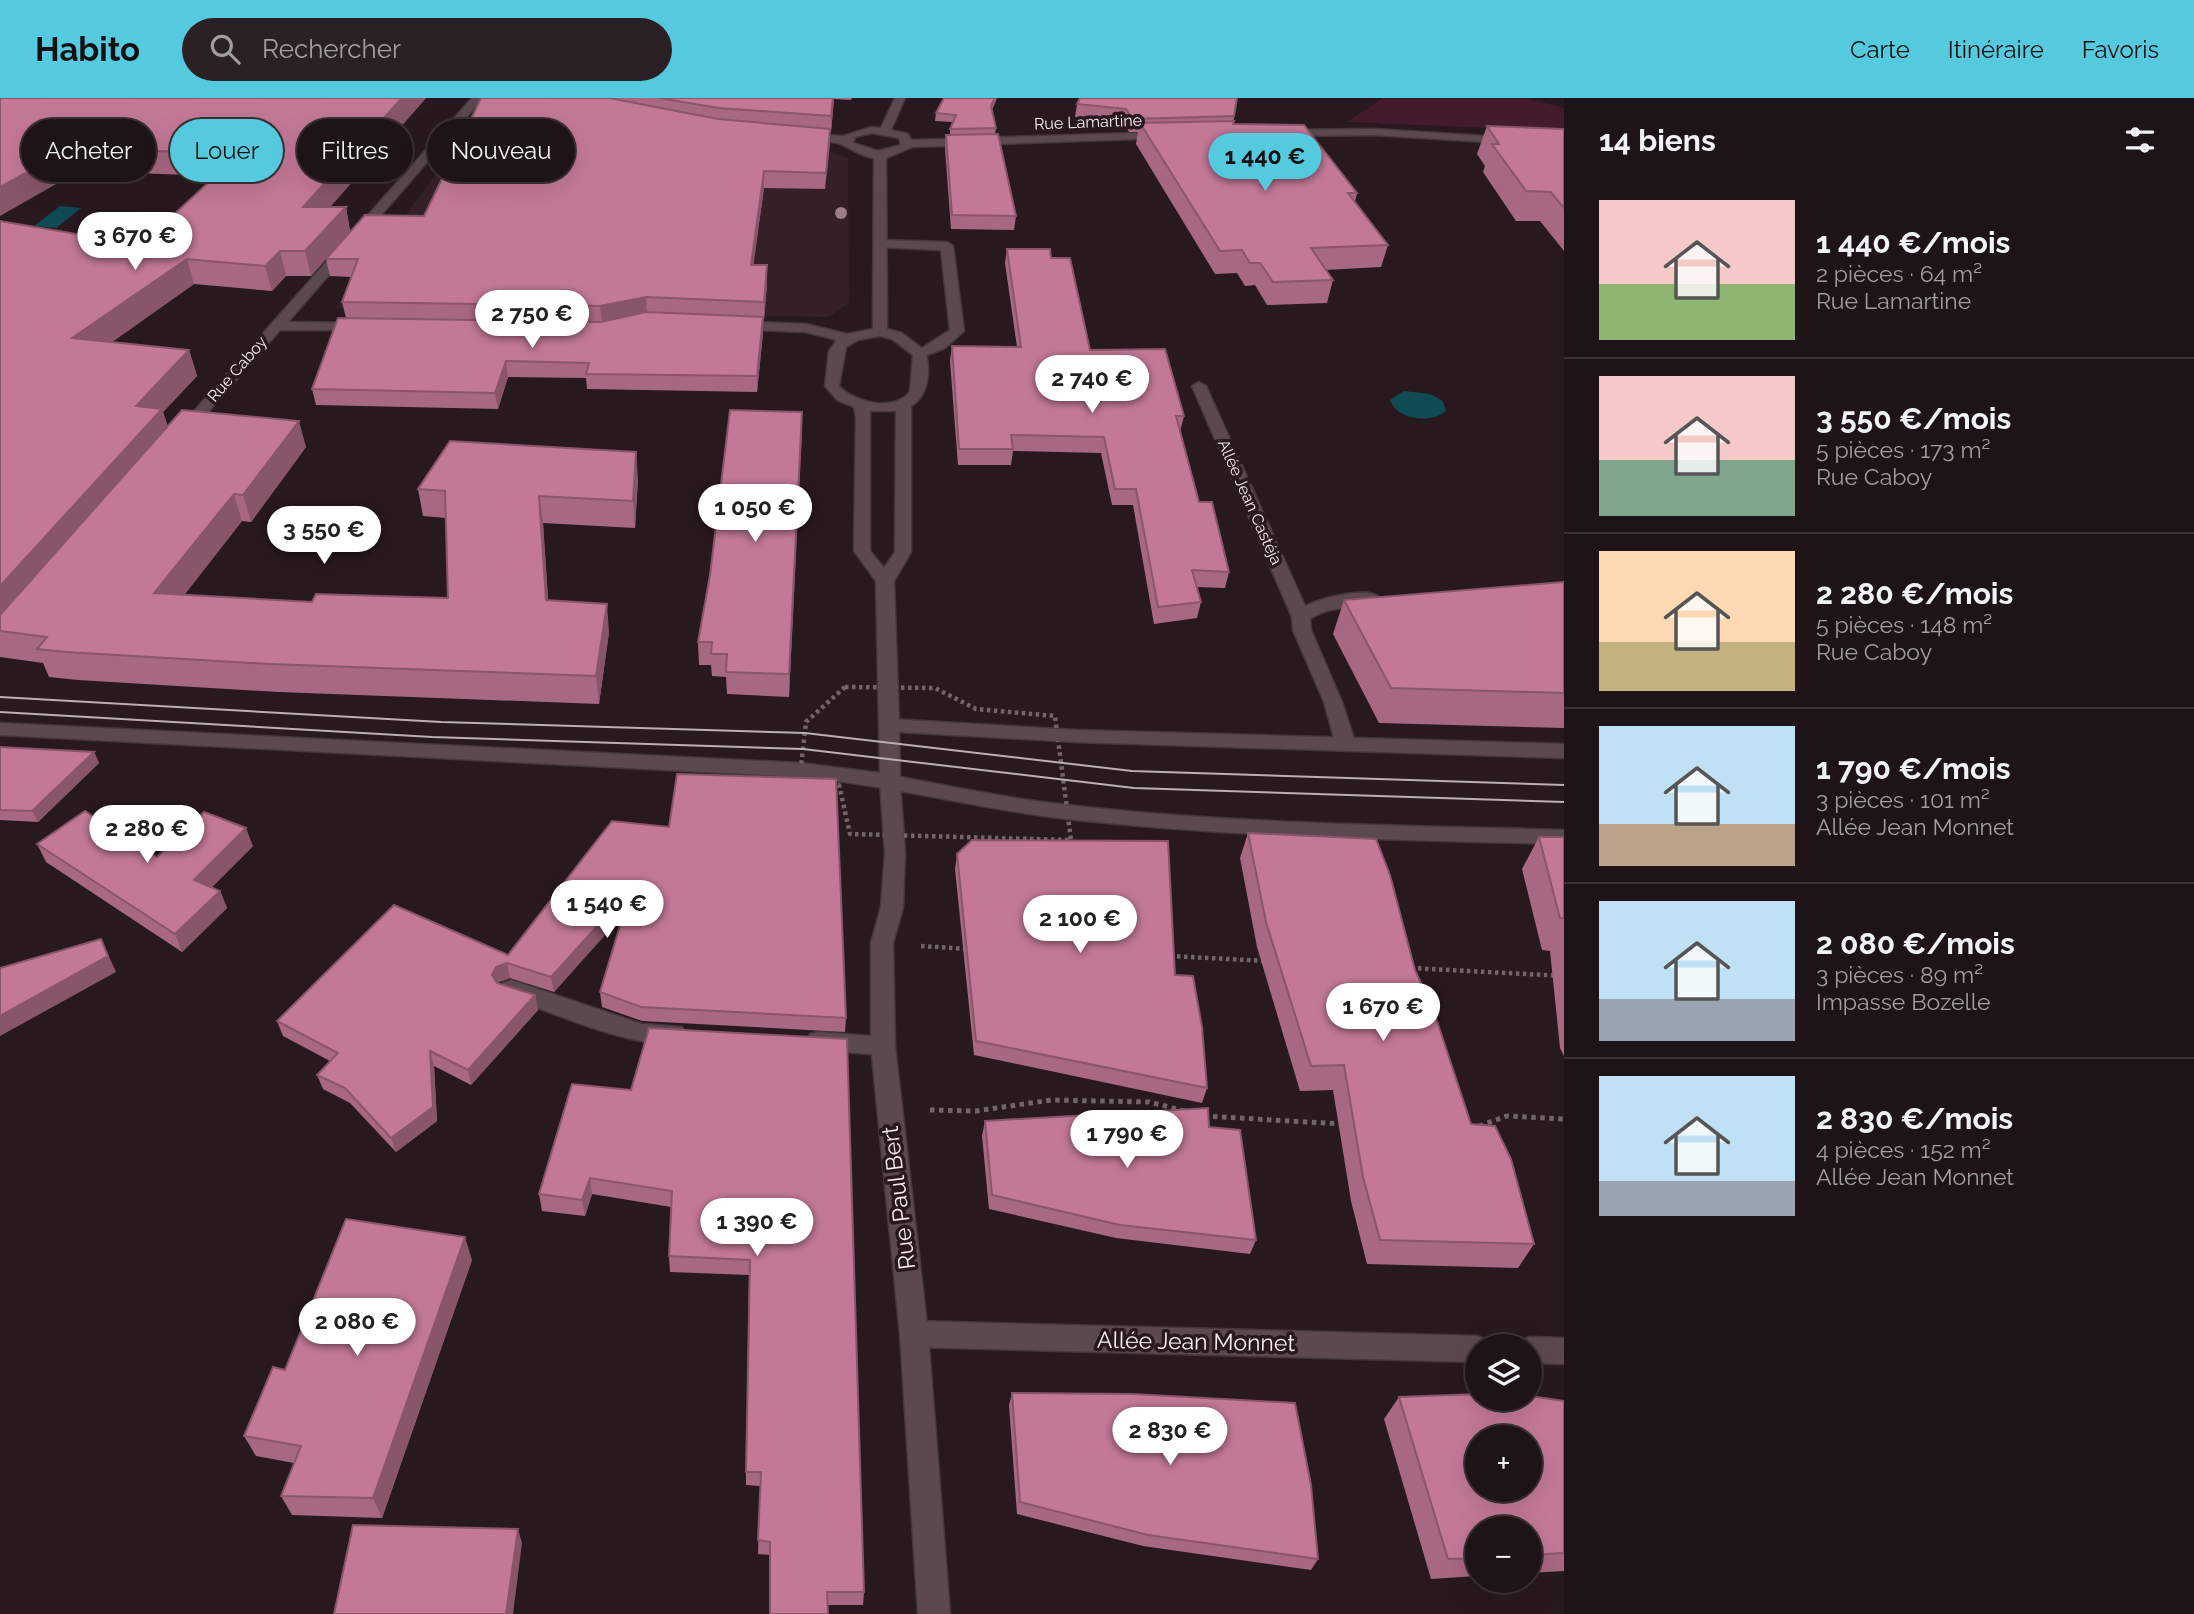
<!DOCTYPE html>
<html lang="fr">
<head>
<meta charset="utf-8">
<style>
  :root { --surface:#1e1316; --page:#2b2023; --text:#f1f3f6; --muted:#a19ea1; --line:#3c3235; --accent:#55cadf }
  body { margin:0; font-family:Raleway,sans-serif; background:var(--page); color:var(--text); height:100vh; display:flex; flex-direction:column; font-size:26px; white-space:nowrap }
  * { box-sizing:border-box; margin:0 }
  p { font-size:23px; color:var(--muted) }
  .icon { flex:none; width:38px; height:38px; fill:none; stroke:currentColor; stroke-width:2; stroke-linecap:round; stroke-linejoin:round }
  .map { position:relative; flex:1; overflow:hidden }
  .drawer { display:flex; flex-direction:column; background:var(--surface); width:630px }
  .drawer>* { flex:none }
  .top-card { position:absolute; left:21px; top:21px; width:665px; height:63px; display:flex; gap:14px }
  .fabs { position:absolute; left:1465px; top:1236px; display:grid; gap:14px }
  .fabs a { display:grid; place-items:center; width:77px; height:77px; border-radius:50%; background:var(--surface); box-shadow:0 7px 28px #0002,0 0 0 2px var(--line); font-size:35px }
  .price { position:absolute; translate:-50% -60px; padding:0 16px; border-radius:24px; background:#fff; color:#222; font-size:23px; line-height:46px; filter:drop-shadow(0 2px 4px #0008) }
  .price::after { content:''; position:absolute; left:50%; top:42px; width:21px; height:16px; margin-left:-10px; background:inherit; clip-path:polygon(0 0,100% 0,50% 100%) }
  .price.selected { background:var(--accent); color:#111 }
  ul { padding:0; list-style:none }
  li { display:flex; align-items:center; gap:21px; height:175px; padding:0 35px }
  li+li { border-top:2px solid var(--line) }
  li span { display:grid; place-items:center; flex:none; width:196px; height:140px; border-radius:0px; color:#555 }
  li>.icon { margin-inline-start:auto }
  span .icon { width:84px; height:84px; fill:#fffc; stroke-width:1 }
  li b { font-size:30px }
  h2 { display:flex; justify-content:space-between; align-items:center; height:84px; padding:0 35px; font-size:30px }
  .chip { padding:0 24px; border-radius:32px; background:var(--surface); box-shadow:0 7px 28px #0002,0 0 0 2px var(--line); font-size:24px; line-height:63px }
  .chip.selected { background:var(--accent); color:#111 }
  header { display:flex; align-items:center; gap:42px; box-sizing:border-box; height:98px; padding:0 35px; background:var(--accent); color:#111 }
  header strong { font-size:33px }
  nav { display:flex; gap:38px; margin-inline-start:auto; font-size:24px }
  .search { width:490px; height:63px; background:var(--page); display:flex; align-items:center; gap:18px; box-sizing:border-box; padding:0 24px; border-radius:38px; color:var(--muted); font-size:26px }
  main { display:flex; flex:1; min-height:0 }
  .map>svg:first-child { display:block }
  .built { fill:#352028 }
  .green { fill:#441b2d }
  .water { fill:#104b55 }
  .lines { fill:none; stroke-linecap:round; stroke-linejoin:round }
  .service-casing { stroke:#43373b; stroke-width:3 }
  .pedestrian-casing { stroke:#43373b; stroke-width:3 }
  .minor-casing { stroke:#43373b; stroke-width:3 }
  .tertiary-casing { stroke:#43373b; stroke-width:3 }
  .secondary-casing { stroke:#43373b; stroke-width:3 }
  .path-far1 { stroke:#726569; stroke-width:4.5; stroke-dasharray:3.5 3.5; stroke-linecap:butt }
  .path { stroke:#726569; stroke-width:5; stroke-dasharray:4.5 4.5; stroke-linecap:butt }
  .service { fill:#5c4950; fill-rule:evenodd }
  .pedestrian { fill:#5c4950; fill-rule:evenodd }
  .minor { fill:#5c4950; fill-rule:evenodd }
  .tertiary { fill:#5c4950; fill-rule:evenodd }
  .secondary { fill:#5c4950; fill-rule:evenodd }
  .tram { stroke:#bbafb3; stroke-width:2 }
  .tree { fill:#9c7e88 }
  .wall { fill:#a86881 }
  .shaded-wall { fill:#885569 }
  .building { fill:#c37996; stroke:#885569; stroke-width:2; fill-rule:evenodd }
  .labels { text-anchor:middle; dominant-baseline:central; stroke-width:7; stroke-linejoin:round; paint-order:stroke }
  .far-street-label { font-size:16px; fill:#f7ecf0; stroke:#28191e }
  .near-street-label { font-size:23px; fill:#f7ecf0; stroke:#28191e }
</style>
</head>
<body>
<header>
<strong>Habito</strong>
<div class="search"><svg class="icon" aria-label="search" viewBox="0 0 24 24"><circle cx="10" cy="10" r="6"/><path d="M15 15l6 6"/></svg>Rechercher</div>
<nav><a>Carte</a><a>Itinéraire</a><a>Favoris</a></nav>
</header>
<main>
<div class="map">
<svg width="1564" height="1516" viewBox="0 0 1564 1516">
  <rect width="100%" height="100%" fill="#28191e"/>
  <polygon class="built" points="494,6 819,50 848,60 849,205 829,219 336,210 456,49"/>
  <polygon class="green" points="1383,0 1525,0 1564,10 1564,33 1347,24"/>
  <g class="water">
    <polygon points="60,108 81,110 56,130 34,128"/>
    <path d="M1404,293L1430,296L1443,303L1446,313C1431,326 1397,322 1390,302Z"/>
  </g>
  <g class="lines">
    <g class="service-casing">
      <polygon id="service" points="880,142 947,144 953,148 964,233 945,250 920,260 913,256 950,232 941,152 875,149 874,146"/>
    </g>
    <g class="pedestrian-casing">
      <g id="pedestrian">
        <polygon points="914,1223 1477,1238 1487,1242 1489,1248 1477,1248 1477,1264 914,1249 904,1245 900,1236 904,1227"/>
        <polygon points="1530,1239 1564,1240 1564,1266 1530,1265 1530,1248 1518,1248 1520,1243"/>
      </g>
    </g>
    <g class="minor-casing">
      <g id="minor">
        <polygon points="472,0 483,0 288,224 364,225 369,226 369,232 280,232 188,337 178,337 178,331"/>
        <path d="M895,0H905L891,32L908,36L911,42L1167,34L1173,37L1167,40L912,49L886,60L887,231L902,235L925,253C931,270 929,298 911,308V454L894,483L899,627L889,633L879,627L876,483L854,453L856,320L854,309L837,302L825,288L829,253L837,242L806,234L735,231L728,227L735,223L806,226L847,236L873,231L874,60C857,58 848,47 837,45C824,42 808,46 797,39L803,36L843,38L872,29L881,30ZM872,35L899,40L901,47L878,53L853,45L855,39ZM880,238L892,241L913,257L910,294C893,314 855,305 839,288L846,249L858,242ZM870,313H896L895,454L884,470L870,453Z"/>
        <polygon points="1374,31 1564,43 1564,49 1374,37 1283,38 1277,35 1283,32"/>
        <path d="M1199,284L1206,288L1305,508C1319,501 1368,487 1380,500C1370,510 1330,506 1310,521L1311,532L1342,604L1356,647L1353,652H1339L1336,647L1324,604L1293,532L1292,519L1192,288Z"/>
        <path d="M511,882L642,926L682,929L686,936L682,943C643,956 544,911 503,897L500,891L503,885Z"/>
        <polygon points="818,934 883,939 891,941 895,948 891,955 883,957 818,952 810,950 806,943 810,936"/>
      </g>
    </g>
    <g class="tertiary-casing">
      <polygon id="tertiary" points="890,677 900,684 905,755 903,809 893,845 895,948 928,1236 950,1516 918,1516 900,1236 871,948 871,845 881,809 885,755 880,684"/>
    </g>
    <g class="secondary-casing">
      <path id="secondary" d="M889,621L1076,632L1564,646V660L1076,644L899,634L900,679C945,687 990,697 1035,703C1210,726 1388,727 1564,732V746C1398,742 1232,739 1067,721C978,711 891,687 801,679L0,637V625L801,665L880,675L879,627Z"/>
    </g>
    <g class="path-far1">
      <polygon points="845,589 935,590 976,611 1055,618 1071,742 850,736 839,687 799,686 806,624"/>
      <polyline points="921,848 969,851"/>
      <polyline points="1170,858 1266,863"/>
      <polyline points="1411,870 1564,878"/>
    </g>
    <g class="path">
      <polyline points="930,1012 976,1013 1051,1002 1149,1004 1185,1013"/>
      <polyline points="1204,1018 1342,1026"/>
      <polyline points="1479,1028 1507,1018 1564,1021"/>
    </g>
    <use href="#service" class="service"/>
    <use href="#pedestrian" class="pedestrian"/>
    <use href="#minor" class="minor"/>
    <use href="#tertiary" class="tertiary"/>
    <use href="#secondary" class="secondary"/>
    <g class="tram">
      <polyline points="0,599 441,624 805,635 1132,673 1564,687"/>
      <polyline points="0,614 432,639 803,651 1134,690 1564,704"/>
    </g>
  </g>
  <circle class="tree" cx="841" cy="115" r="6"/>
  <g class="wall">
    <polygon points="0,0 426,0 330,109 346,109 350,133 424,118 481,0 852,0 851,2 834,1 831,34 830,34 825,91 764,90 753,167 767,167 767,185 764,222 763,221 763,235 757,294 587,291 586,280 508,279 498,311 316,307 312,291 346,220 342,204 352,179 330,178 326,161 311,178 286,178 272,193 194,186 112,244 189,252 197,278 163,314 168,329 306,349 251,424 242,423 184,497 312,504 448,500 446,420 423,418 418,391 638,381 635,430 543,425 548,502 609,534 599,606 279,594 78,582 49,579 43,565 0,559 0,123 141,147 216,78 79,73"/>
    <polygon points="997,0 992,12 996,30 995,36 1016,118 1014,132 951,131 945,51 946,37 950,37 950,31 953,24 935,23 936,15"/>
    <polygon points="1237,0 1233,26 1357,95 1355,104 1388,147 1381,169 1325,172 1333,182 1327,205 1267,207 1255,187 1245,188 1237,175 1215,176 1136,46 1138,34 1129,34 1124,24 1075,19 1077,6"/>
    <polygon points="1487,28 1564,31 1564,153 1540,123 1516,123 1483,74 1485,68 1477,56"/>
    <polygon points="1007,151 1051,160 1090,252 1184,318 1180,334 1199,404 1229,474 1225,490 1197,489 1201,504 1197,520 1154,526 1133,407 1112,407 1101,355 1013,353 1011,367 958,367 950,263 952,248 1017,249 1005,165"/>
    <polygon points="802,314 789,599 727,596 726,579 712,578 711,567 699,567 698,544"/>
    <polygon points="1564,484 1564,630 1379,625 1333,536 1344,502"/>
    <polygon points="0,649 94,654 99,665 38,724 0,722"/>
    <polygon points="669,729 846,920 845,934 642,923 602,909 600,894 623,816 554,894 510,880 499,884 498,885 535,897 538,912 471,987 434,968 437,1023 396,1054 350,1005 323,991 317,977 330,963 283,938 277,923 508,857"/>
    <polygon points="1248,735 1415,872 1471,1026 1534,1146 1518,1170 1367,1166 1351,1103 1333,992 1300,993 1257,849 1240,760"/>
    <polygon points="1539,739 1564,739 1564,958 1560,950 1550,853 1542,852 1522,771"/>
    <polygon points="37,746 157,759 253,748 212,789 220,793 227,810 182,854 46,764"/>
    <polygon points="957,756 1175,877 1207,990 1202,1005 974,957 955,771"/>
    <polygon points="847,941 864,1494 863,1507 828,1507 770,1457 758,1456 760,1388 746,1387 746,1374 749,1177 670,1174 669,1158 671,1109 592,1096 585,1118 542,1113 539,1096 631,992"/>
    <polygon points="985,1023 1256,1142 1250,1156 1116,1140 989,1111 982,1038"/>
    <polygon points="472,1162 382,1420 292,1417 281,1398 294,1365 256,1358 244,1338 285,1272"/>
    <polygon points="1012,1295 1318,1461 1311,1472 1143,1448 1017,1416 1009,1307"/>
    <polygon points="1399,1299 1564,1303 1564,1473 1530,1475 1530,1430 1477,1430 1477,1478 1431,1481 1384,1321"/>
  </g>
  <g class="shaded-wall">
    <polygon points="402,0 426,0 309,133 303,109"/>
    <polygon points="833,0 834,1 831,34 831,18"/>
    <polygon points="830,31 830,47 825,91 826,75"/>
    <polygon points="72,50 79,73 0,118 0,89"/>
    <polygon points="764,73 764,90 751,185 751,167"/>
    <polygon points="346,109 350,134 311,178 305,153"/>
    <polygon points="280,153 286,178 272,193 265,168"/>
    <polygon points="187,161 194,186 81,266 72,240"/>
    <polygon points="767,167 767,185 764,222 764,204"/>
    <polygon points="646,199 647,216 602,226 600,208"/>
    <polygon points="763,219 763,235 757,294 757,278"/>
    <polygon points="189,252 197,278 163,314 170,337 0,530 0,488 136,308"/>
    <polygon points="506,263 508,279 498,311 495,295"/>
    <polygon points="802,314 802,336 789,599 789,576"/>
    <polygon points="299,323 306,349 251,424 243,397"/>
    <polygon points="636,354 638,381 635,430 633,403"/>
    <polygon points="234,396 242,423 164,523 154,495"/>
    <polygon points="539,398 543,425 550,530 546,502"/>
    <polygon points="607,506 609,534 599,606 596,578"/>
    <polygon points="94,654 99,665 38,724 32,713"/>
    <polygon points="246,730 253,748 201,800 194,782"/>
    <polygon points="631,791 633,806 554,894 551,879"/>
    <polygon points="220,793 227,810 182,854 175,836"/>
    <polygon points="101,841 116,874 0,938 0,918"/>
    <polygon points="507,865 510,880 499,884 496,892 492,877 496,869"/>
    <polygon points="535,897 538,912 471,987 468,972"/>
    <polygon points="430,953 434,968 437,1023 396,1054 391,1040"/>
    <polygon points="590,1080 592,1096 585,1118 582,1102"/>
    <polygon points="465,1139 472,1162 382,1420 373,1400"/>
    <polygon points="518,1431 522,1445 513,1516 506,1516"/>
  </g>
  <g class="building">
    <polygon points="0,0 402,0 303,109 346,109 305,153 280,153 265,168 187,161 72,240 189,252 136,308 162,311 0,488 0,123 141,147 239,56 72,50 0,89"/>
    <polygon points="481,0 609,0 718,21 830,31 826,75 764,73 751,167 767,167 764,204 646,199 600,208 342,204 358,161 326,161 365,117 424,118"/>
    <polygon points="659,0 833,0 831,18 719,10"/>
    <polygon points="944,0 995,0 991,8 996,30 950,31 956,17 936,15"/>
    <polygon points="1080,0 1237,0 1234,18 1132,21 1126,11 1077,6"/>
    <polygon points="1234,23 1233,26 1304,27 1357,95 1348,95 1388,147 1311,150 1333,182 1273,184 1260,165 1250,165 1242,152 1220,153 1140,25"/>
    <polygon points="1487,28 1564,31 1564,110 1551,94 1526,93 1492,46 1499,46"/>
    <polygon points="998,36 1016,118 952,117 946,37"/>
    <polygon points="1007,151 1050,151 1051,160 1070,160 1090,252 1165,251 1184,318 1176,318 1199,404 1212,404 1229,474 1192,472 1201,504 1158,509 1136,391 1115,391 1104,339 1011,337 1013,351 959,351 952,248 1021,249"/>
    <polygon points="646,214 763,219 757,278 586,276 589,265 506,263 495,295 312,291 338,220 601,224"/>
    <polygon points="182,312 299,323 243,397 234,396 154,495 312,504 316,496 448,500 445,393 418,391 450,343 636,354 633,403 539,398 546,502 607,506 596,578 270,566 66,554 37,551 47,539 0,533 0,517"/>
    <polygon points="730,312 802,314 789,576 726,574 727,556 711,556 712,544 698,544 710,477"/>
    <polygon points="1564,484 1564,595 1391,590 1344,502"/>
    <polygon points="0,649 94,654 32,713 0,712"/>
    <polygon points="677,676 836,681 846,920 641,909 600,894 631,791 551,879 507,865 496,869 492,877 497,885 535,897 468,972 430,953 433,1009 391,1040 345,990 317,977 338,955 277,923 394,807 508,857 612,723 669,729"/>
    <polygon points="85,713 157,759 204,714 246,730 194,782 220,793 175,836 37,746"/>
    <polygon points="1248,735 1376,741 1390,777 1415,872 1434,914 1471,1026 1495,1028 1511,1061 1534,1146 1380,1142 1363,1079 1344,967 1311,968 1266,824"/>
    <polygon points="1539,739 1564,739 1564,820 1560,820"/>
    <polygon points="972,742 1168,743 1175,877 1193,878 1202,929 1207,990 976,943 957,756"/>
    <polygon points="101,841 108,858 0,918 0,870"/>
    <polygon points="649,930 847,941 864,1494 827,1494 828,1516 770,1516 770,1444 758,1442 761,1374 746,1374 750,1162 669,1158 672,1093 590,1080 582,1102 539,1096 572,986 631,992"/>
    <polygon points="1208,1010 1209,1029 1240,1032 1256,1142 1120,1127 992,1097 985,1023"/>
    <polygon points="346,1121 465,1139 373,1400 281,1398 301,1348 244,1338 273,1269 285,1272"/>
    <polygon points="1012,1295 1133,1296 1295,1305 1311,1387 1318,1461 1148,1437 1020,1404"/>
    <path d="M1477,1296V1300H1530V1298L1564,1303V1455L1530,1457V1430H1477V1460L1448,1461L1399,1299ZM1477,1339H1530V1391H1477Z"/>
    <polygon points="353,1427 518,1431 506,1516 334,1516"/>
  </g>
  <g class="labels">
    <g class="far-street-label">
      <text transform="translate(1088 24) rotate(-2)">Rue Lamartine</text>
      <text transform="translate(237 271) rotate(-49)">Rue Caboy</text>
      <text transform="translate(1250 404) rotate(66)">Allée Jean Castéja</text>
    </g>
    <g class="near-street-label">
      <text transform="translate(898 1100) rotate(-97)">Rue Paul Bert</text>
      <text transform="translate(1196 1243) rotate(1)">Allée Jean Monnet</text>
    </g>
  </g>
</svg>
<div class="fabs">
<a><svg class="icon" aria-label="layers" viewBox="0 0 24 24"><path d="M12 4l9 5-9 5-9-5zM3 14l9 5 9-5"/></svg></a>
<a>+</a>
<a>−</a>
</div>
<b class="price selected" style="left:1265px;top:95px">1 440 €</b>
<b class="price" style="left:135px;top:174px">3 670 €</b>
<b class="price" style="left:532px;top:252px">2 750 €</b>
<b class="price" style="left:1092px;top:317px">2 740 €</b>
<b class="price" style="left:755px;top:446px">1 050 €</b>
<b class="price" style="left:324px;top:468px">3 550 €</b>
<b class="price" style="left:147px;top:767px">2 280 €</b>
<b class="price" style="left:607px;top:842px">1 540 €</b>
<b class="price" style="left:1080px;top:857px">2 100 €</b>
<b class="price" style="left:1383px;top:945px">1 670 €</b>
<b class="price" style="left:1127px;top:1072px">1 790 €</b>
<b class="price" style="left:757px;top:1160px">1 390 €</b>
<b class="price" style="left:357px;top:1260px">2 080 €</b>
<b class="price" style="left:1170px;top:1369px">2 830 €</b>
<div class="top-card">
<a class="chip">Acheter</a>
<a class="chip selected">Louer</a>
<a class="chip">Filtres</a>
<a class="chip">Nouveau</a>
</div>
</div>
<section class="drawer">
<h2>14 biens<svg class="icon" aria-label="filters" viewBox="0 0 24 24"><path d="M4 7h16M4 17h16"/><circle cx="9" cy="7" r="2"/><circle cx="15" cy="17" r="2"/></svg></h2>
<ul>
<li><span style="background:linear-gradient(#f6c9c9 60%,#8fb573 0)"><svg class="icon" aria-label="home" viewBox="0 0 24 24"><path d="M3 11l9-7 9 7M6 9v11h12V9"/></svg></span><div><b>1 440 €/mois</b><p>2 pièces · 64 m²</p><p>Rue Lamartine</p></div></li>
<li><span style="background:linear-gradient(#f6c9c9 60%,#7fa58c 0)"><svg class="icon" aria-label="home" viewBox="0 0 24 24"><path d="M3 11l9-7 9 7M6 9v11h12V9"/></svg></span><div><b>3 550 €/mois</b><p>5 pièces · 173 m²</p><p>Rue Caboy</p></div></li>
<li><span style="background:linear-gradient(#ffd9b3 65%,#c2b280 0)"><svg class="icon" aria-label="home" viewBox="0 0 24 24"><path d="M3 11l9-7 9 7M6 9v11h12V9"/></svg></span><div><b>2 280 €/mois</b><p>5 pièces · 148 m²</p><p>Rue Caboy</p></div></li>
<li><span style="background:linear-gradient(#bfe0f5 70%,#b9a48a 0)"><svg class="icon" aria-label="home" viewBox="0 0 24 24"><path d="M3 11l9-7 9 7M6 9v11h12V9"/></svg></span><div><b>1 790 €/mois</b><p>3 pièces · 101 m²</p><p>Allée Jean Monnet</p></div></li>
<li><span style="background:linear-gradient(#bfe0f5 70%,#9aa5b1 0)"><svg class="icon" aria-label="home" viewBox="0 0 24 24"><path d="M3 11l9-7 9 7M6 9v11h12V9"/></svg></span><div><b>2 080 €/mois</b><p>3 pièces · 89 m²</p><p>Impasse Bozelle</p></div></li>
<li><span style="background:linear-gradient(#bfe0f5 75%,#9aa5b1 0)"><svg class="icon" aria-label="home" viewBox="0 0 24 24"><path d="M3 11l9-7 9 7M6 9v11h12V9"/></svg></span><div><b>2 830 €/mois</b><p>4 pièces · 152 m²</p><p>Allée Jean Monnet</p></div></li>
</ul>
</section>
</main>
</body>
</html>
